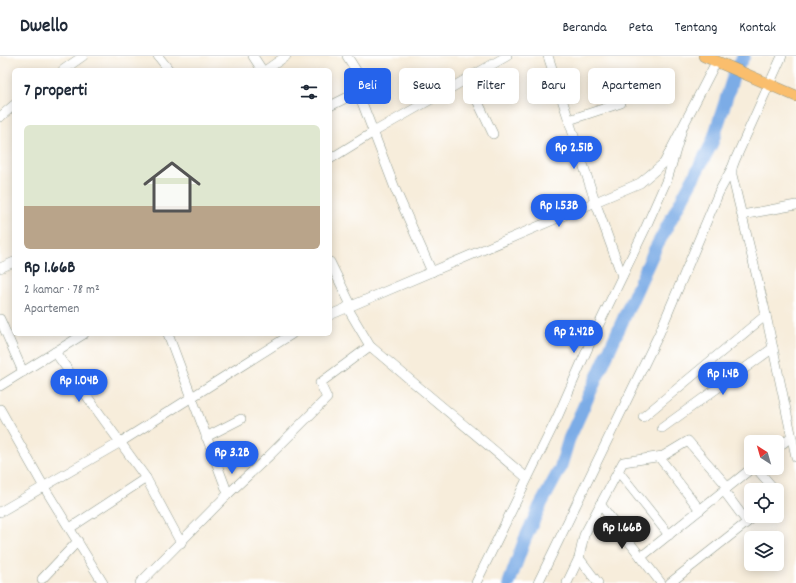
<!DOCTYPE html>
<html lang="id">
<head>
<meta charset="utf-8">
<style>
  :root { --surface:#fff; --page:#f2f2f3; --text:#1f2937; --muted:#747a83; --line:#e0e1e3; --accent:#2563eb }
  body { margin:0; font-family:Dekko,sans-serif; background:var(--page); color:var(--text); height:100vh; display:flex; flex-direction:column; font-size:15px; white-space:nowrap }
  * { box-sizing:border-box; margin:0 }
  p { font-size:13px; color:var(--muted) }
  .icon { flex:none; width:22px; height:22px; fill:none; stroke:currentColor; stroke-width:2; stroke-linecap:round; stroke-linejoin:round }
  .map { position:relative; flex:1; overflow:hidden }
  .details { position:absolute; left:12px; top:12px; width:320px; height:268px; display:flex; flex-direction:column; background:var(--surface); border-radius:6px; box-shadow:0 2px 10px #0003 }
  .details>* { flex:none }
  .hud { position:absolute; left:344px; top:12px; width:380px; height:36px; display:flex; gap:8px }
  .needle { width:26px; rotate:323deg }
  .controls { position:absolute; left:744px; top:379px; display:grid; gap:8px }
  .controls a { display:grid; place-items:center; width:40px; height:40px; border-radius:6px; background:var(--surface); box-shadow:0 2px 10px #0003; font-size:20px }
  .price { position:absolute; translate:-50% -34px; padding:0 9px; border-radius:14px; background:var(--accent); color:#fff; font-size:13px; line-height:26px; filter:drop-shadow(0 1px 2px #0008) }
  .price::after { content:''; position:absolute; left:50%; top:24px; width:12px; height:9px; margin-left:-6px; background:inherit; clip-path:polygon(0 0,100% 0,50% 100%) }
  .price.active { background:#222; color:#fff }
  ul { padding:0; list-style:none }
  li { display:grid; align-content:center; gap:8px; height:212px; padding:0 12px }
  li+li { border-top:1px solid var(--line) }
  li span { display:grid; place-items:center; height:124px; border-radius:6px; color:#555 }
  li>.icon { margin-inline-start:auto }
  span .icon { width:72px; height:72px; fill:#fffc; stroke-width:1 }
  li b { font-size:17px }
  h2 { display:flex; justify-content:space-between; align-items:center; height:48px; padding:0 12px; font-size:17px }
  .chip { padding:0 14px; border-radius:6px; background:var(--surface); box-shadow:0 2px 10px #0003; font-size:14px; line-height:36px }
  .chip.active { background:var(--accent); color:#fff }
  header { display:flex; align-items:center; gap:24px; box-sizing:border-box; height:56px; padding:0 20px; background:var(--surface); border-bottom:1px solid var(--line) }
  header strong { font-size:19px }
  nav { display:flex; gap:22px; margin-inline-start:auto; font-size:14px }
  .map>svg:first-child { display:block }
  .lines { fill:none; stroke-linecap:round; stroke-linejoin:round }
  .river { stroke:#7cace6; stroke-width:13 }
  .minor-casing { stroke:#8b9588; stroke-width:10 }
  .major-casing { stroke:#8b9588; stroke-width:12 }
  .minor { stroke:#fff; stroke-width:9 }
  .major { stroke:#fabe6d; stroke-width:11 }
</style>
</head>
<body>
<header>
<strong>Dwello</strong>
<nav><a>Beranda</a><a>Peta</a><a>Tentang</a><a>Kontak</a></nav>
</header>
<div class="map">
<svg width="796" height="527" viewBox="0 0 796 527">
  <rect width="100%" height="100%" fill="#fff"/>
  <filter id="ink" filterUnits="userSpaceOnUse"><feTurbulence type="fractalNoise" baseFrequency=".025" numOctaves="2"/><feDisplacementMap in="SourceGraphic" scale="8" xChannelSelector="R" yChannelSelector="G"/><feConvolveMatrix kernelMatrix="1 2 1 2 8 2 1 2 1" color-interpolation-filters="sRGB"/></filter>
  <filter id="wash" filterUnits="userSpaceOnUse"><feTurbulence type="fractalNoise" baseFrequency=".012" numOctaves="4" result="noise"/><feDisplacementMap in="SourceGraphic" scale="16" xChannelSelector="R" yChannelSelector="G"/><feGaussianBlur stdDeviation="0.9" result="paint"/><feColorMatrix in="noise" values="0 0 0 0 0 0 0 0 0 0 0 0 0 0 0 0 0 1.4 0 .05"/><feComposite in="paint" operator="in"/></filter>
  <g filter="url(#wash)">
    <rect width="100%" height="100%" fill="#f7eddb"/>
    <g class="lines">
      <polyline class="river" points="509,527 525,483 540,450 560,413 569,383 655,193 712,87 735,15 744,0"/>
    </g>
  </g>
  <g filter="url(#ink)">
    <g class="lines">
      <g class="minor-casing">
        <g id="minor">
          <polyline points="158,0 169,14"/>
          <polyline points="253,0 262,14"/>
          <polyline points="347,0 364,27 358,36 396,135 432,216"/>
          <polyline points="548,0 595,145 622,220"/>
          <polyline points="782,0 735,104 732,112 732,119 764,250 796,401"/>
          <polyline points="63,14 83,0"/>
          <polyline points="266,14 286,0"/>
          <polyline points="467,23 493,78"/>
          <polyline points="330,50 358,36"/>
          <polyline points="0,61 14,49"/>
          <polyline points="569,64 621,47"/>
          <polyline points="330,103 372,77 507,0"/>
          <polyline points="742,159 796,149"/>
          <polyline points="330,206 351,249"/>
          <polyline points="0,212 14,206"/>
          <polyline points="347,251 370,290"/>
          <polyline points="330,259 640,127 664,107 716,6"/>
          <polyline points="0,263 23,316"/>
          <polyline points="55,296 146,422 181,487"/>
          <polyline points="0,330 84,278"/>
          <polyline points="0,353 44,431 103,527"/>
          <polyline points="643,361 766,259"/>
          <polyline points="662,372 773,292"/>
          <polyline points="206,381 241,363"/>
          <polyline points="777,392 791,381"/>
          <polyline points="659,401 700,454"/>
          <polyline points="756,412 775,434"/>
          <polyline points="618,415 669,479"/>
          <polyline points="724,435 747,466"/>
          <polyline points="228,438 269,400 327,342 320,327 370,290 527,422"/>
          <polyline points="600,448 661,527"/>
          <polyline points="0,456 119,387 292,278"/>
          <polyline points="70,472 146,422"/>
          <polyline points="641,501 752,412"/>
          <polyline points="579,502 598,527"/>
          <polyline points="42,523 78,485"/>
          <polyline points="140,527 228,438 168,278"/>
          <polyline points="476,527 557,362 591,285 645,173 668,121 682,73"/>
          <polyline points="538,527 659,278 719,136 732,112"/>
          <polyline points="567,527 579,502 584,479 623,406 663,400 688,385 728,431"/>
          <polyline points="670,527 755,460"/>
        </g>
      </g>
      <g class="major-casing">
        <polyline id="major" points="704,0 796,40"/>
      </g>
      <use href="#minor" class="minor"/>
      <use href="#major" class="major"/>
    </g>
  </g>
</svg>
<div class="controls">
<a><svg class="needle" viewBox="-14 -14 28 28"><path d="M0-13l5 13h-10z" fill="#e53935"/><path d="M0 13l5-13h-10z" fill="#747a83"/></svg></a>
<a><svg class="icon" aria-label="locate" viewBox="0 0 24 24"><circle cx="12" cy="12" r="6"/><path d="M12 2v4M12 18v4M2 12h4M18 12h4"/></svg></a>
<a><svg class="icon" aria-label="layers" viewBox="0 0 24 24"><path d="M12 4l9 5-9 5-9-5zM3 14l9 5 9-5"/></svg></a>
</div>
<b class="price" style="left:574px;top:114px">Rp 2.51B</b>
<b class="price" style="left:559px;top:172px">Rp 1.53B</b>
<b class="price" style="left:574px;top:298px">Rp 2.42B</b>
<b class="price" style="left:723px;top:340px">Rp 1.4B</b>
<b class="price" style="left:79px;top:347px">Rp 1.04B</b>
<b class="price" style="left:232px;top:419px">Rp 3.2B</b>
<b class="price active" style="left:622px;top:494px">Rp 1.66B</b>
<div class="hud">
<a class="chip active">Beli</a>
<a class="chip">Sewa</a>
<a class="chip">Filter</a>
<a class="chip">Baru</a>
<a class="chip">Apartemen</a>
</div>
<section class="details">
<h2>7 properti<svg class="icon" aria-label="filters" viewBox="0 0 24 24"><path d="M4 7h16M4 17h16"/><circle cx="9" cy="7" r="2"/><circle cx="15" cy="17" r="2"/></svg></h2>
<ul>
<li><span style="background:linear-gradient(#dfe7d0 65%,#b9a48a 0)"><svg class="icon" aria-label="home" viewBox="0 0 24 24"><path d="M3 11l9-7 9 7M6 9v11h12V9"/></svg></span><div><b>Rp 1.66B</b><p>2 kamar · 78 m²</p><p>Apartemen</p></div></li>
</ul>
</section>
</div>
</body>
</html>
